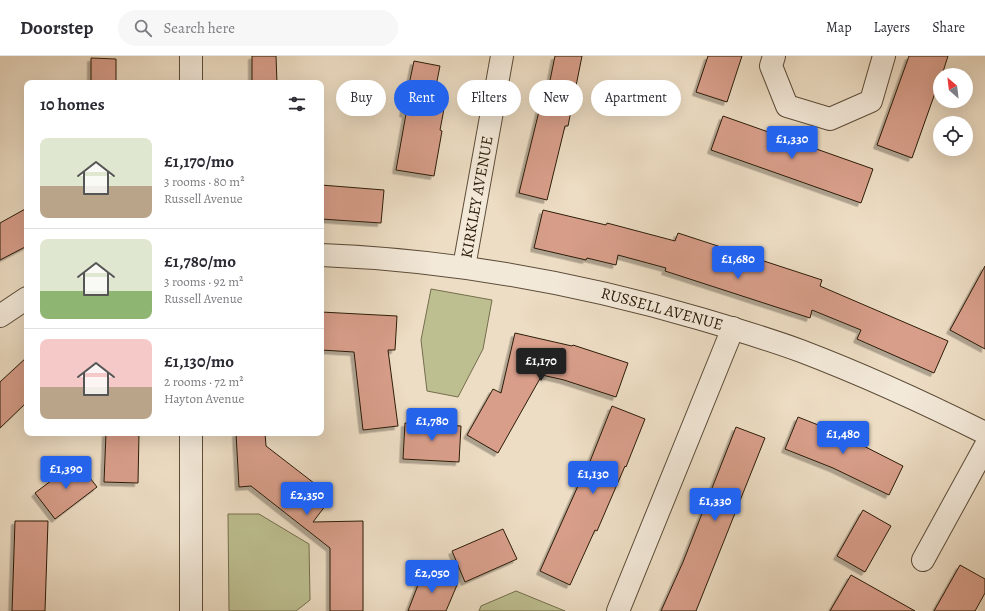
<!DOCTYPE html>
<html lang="en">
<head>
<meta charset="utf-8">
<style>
  :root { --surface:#fff; --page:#f7f7f7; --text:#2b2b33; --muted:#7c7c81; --line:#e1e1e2; --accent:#2563eb }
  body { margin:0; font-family:Alegreya,serif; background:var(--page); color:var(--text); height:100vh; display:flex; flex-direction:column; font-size:15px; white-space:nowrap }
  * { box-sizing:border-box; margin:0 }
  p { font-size:13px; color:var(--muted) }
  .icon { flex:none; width:22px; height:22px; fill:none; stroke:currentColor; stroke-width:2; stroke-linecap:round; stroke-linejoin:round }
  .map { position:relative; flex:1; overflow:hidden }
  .panel { position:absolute; left:24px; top:24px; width:300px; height:356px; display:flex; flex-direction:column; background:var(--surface); border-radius:8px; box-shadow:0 4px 16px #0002 }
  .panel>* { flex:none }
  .top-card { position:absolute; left:336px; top:24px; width:380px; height:36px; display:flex; gap:8px }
  .needle { width:26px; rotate:332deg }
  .controls { position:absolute; left:933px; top:12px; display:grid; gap:8px }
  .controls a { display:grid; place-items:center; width:40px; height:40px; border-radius:50%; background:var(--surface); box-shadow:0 4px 16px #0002; font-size:20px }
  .price { position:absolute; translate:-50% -34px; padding:0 9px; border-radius:4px; background:var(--accent); color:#fff; font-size:13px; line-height:26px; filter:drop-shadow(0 1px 2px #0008) }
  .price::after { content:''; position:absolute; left:50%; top:24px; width:12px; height:9px; margin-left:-6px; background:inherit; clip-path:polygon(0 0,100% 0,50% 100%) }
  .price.active { background:#222; color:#fff }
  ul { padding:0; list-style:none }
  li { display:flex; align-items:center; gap:12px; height:100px; padding:0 16px }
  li+li { border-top:1px solid var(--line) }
  li span { display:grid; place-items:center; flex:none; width:112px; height:80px; border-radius:8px; color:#555 }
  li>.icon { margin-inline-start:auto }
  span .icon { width:48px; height:48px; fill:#fffc; stroke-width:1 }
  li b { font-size:17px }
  h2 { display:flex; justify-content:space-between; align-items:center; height:48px; padding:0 16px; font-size:17px }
  .chip { padding:0 14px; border-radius:18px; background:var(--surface); box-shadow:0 4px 16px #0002; font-size:14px; line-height:36px }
  .chip.active { background:var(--accent); color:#fff }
  header { display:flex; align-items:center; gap:24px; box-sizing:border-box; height:56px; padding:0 20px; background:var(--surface); border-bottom:1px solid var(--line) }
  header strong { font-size:19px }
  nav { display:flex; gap:22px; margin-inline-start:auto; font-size:14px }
  .search { width:280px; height:36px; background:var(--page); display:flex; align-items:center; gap:10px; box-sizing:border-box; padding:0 14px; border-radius:22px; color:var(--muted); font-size:15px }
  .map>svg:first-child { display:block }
  .green { fill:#bdbf91; stroke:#746e4d }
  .building { fill:#d89e8a; stroke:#2b1c09; filter:url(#shadow) }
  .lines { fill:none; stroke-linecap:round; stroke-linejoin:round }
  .minor-casing { stroke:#5c4c38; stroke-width:24 }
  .tertiary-casing { stroke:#5c4c38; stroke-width:24 }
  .minor { stroke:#f3e9d9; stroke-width:22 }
  .tertiary { stroke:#f3e9d9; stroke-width:22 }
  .labels { text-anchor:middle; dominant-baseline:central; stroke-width:3; stroke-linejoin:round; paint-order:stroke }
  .street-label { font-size:16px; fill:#2b1c09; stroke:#f3e9d9 }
</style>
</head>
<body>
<header>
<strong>Doorstep</strong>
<div class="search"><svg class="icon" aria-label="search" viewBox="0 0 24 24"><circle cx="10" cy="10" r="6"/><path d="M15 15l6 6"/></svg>Search here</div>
<nav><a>Map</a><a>Layers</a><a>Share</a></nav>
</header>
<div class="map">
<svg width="985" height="555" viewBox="0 0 985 555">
  <defs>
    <filter id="shadow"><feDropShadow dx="-3.5" dy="3.5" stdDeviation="0" flood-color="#0004"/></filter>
  </defs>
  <rect width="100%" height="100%" fill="#edddc4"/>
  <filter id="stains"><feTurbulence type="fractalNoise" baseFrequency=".005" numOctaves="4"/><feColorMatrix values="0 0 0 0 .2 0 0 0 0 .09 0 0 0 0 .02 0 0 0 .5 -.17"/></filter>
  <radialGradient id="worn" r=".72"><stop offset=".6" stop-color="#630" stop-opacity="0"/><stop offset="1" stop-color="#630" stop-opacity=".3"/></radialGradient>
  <g class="green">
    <polygon points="431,233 492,244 483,293 458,341 427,335 421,284"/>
    <polygon points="228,458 259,458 309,488 310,544 296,555 229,555"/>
    <polygon points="516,535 565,555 479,555 481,550"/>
  </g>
  <g class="building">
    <polygon points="252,0 276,0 277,27 252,27"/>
    <polygon points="555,0 582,0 568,70 565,70 547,144 519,137 542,43 546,44"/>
    <polygon points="708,0 742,0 727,46 696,36"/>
    <polygon points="909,0 948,0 942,19 940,19 940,23 912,102 877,89"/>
    <polygon points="91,2 116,3 116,27 91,27"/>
    <polygon points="414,5 440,10 435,35 447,37 440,74 442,75 434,120 396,114 406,58 403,57"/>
    <polygon points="723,60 873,113 861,147 711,94"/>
    <polygon points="321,129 384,134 381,167 321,163"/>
    <polygon points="27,152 27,190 0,204 0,167"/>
    <polygon points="543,154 606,169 607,167 675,185 678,177 822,224 820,230 948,285 934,317 857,283 861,274 812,254 810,262 665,215 666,212 618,199 616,209 587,202 586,204 534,192"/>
    <polygon points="985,210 985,293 950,274"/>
    <polygon points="321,256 397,260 395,294 388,294 398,370 363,374 354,296 321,294"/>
    <polygon points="515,277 572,290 573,289 628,307 616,341 564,324 542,319 498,397 467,379 493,333 501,337"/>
    <polygon points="27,301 27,346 0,372 0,326"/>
    <polygon points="612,350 645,363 626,411 625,410 597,475 595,474 570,529 540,515 586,412 587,413"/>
    <polygon points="798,361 846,380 846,381 903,410 889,439 833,412 785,393"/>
    <polygon points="405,367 461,370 459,406 403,403"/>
    <polygon points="736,371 765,382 696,555 661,555 683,506"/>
    <polygon points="106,377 139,377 138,427 104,426"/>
    <polygon points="236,377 265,377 266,390 332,441 313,466 363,465 363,555 330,555 330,492 251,430 239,431"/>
    <polygon points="77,405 97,431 55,463 35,437"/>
    <polygon points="863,454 891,470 865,516 837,500"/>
    <polygon points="15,465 48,465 45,555 12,555"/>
    <polygon points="503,473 517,503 465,526 452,495"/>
    <polygon points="960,509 985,523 985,537 975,555 934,555"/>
    <polygon points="423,516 457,529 446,555 408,555"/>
    <polygon points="851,519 915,555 830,555"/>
  </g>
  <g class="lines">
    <g class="minor-casing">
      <g id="minor">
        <polyline points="774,0 771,10 787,50 830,63 871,45 884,0"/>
        <path d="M321,199C450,204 578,227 701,263C735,273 768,283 801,295C864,319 925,347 985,377"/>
        <polyline points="464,211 502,0"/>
        <polyline points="0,260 27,242"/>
        <polyline points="923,504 985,391"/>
        <polyline points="618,555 733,272"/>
      </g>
    </g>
    <g class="tertiary-casing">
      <g id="tertiary">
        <polyline points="191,27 191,0"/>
        <polyline points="191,377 191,555"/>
      </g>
    </g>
    <use href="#minor" class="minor"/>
    <use href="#tertiary" class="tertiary"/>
  </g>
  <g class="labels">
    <g class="street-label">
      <text transform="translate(477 141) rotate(-80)">KIRKLEY AVENUE</text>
      <text transform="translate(662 253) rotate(15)">RUSSELL AVENUE</text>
    </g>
  </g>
  <rect width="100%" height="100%" filter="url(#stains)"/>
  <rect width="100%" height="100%" fill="url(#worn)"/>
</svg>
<div class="controls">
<a><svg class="needle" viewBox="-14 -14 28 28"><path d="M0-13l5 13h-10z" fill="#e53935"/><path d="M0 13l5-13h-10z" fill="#7c7c81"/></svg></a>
<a><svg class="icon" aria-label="locate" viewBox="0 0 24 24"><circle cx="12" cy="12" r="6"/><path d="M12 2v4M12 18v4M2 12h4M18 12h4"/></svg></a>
</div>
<b class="price" style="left:792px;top:104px">£1,330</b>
<b class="price" style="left:738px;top:224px">£1,680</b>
<b class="price active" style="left:541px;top:326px">£1,170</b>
<b class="price" style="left:432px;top:386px">£1,780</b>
<b class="price" style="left:843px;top:399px">£1,480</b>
<b class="price" style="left:66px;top:434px">£1,390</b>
<b class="price" style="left:593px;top:439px">£1,130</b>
<b class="price" style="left:307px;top:460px">£2,350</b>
<b class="price" style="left:715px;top:466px">£1,330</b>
<b class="price" style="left:432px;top:538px">£2,050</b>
<div class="top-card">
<a class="chip">Buy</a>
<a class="chip active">Rent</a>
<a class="chip">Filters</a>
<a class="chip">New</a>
<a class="chip">Apartment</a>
</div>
<section class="panel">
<h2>10 homes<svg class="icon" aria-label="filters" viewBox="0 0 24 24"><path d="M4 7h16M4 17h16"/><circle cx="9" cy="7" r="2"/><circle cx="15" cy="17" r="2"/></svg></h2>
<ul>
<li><span style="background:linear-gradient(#dfe7d0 60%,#b9a48a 0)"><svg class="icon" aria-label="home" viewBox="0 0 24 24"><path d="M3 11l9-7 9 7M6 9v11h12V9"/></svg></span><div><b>£1,170/mo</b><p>3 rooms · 80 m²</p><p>Russell Avenue</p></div></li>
<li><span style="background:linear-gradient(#dfe7d0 65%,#8fb573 0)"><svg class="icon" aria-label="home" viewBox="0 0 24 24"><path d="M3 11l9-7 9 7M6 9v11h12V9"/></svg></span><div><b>£1,780/mo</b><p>3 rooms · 92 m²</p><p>Russell Avenue</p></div></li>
<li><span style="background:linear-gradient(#f6c9c9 60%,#b9a48a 0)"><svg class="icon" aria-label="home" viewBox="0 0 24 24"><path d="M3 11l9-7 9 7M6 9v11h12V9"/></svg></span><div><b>£1,130/mo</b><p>2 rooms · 72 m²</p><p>Hayton Avenue</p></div></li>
</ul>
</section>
</div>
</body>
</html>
